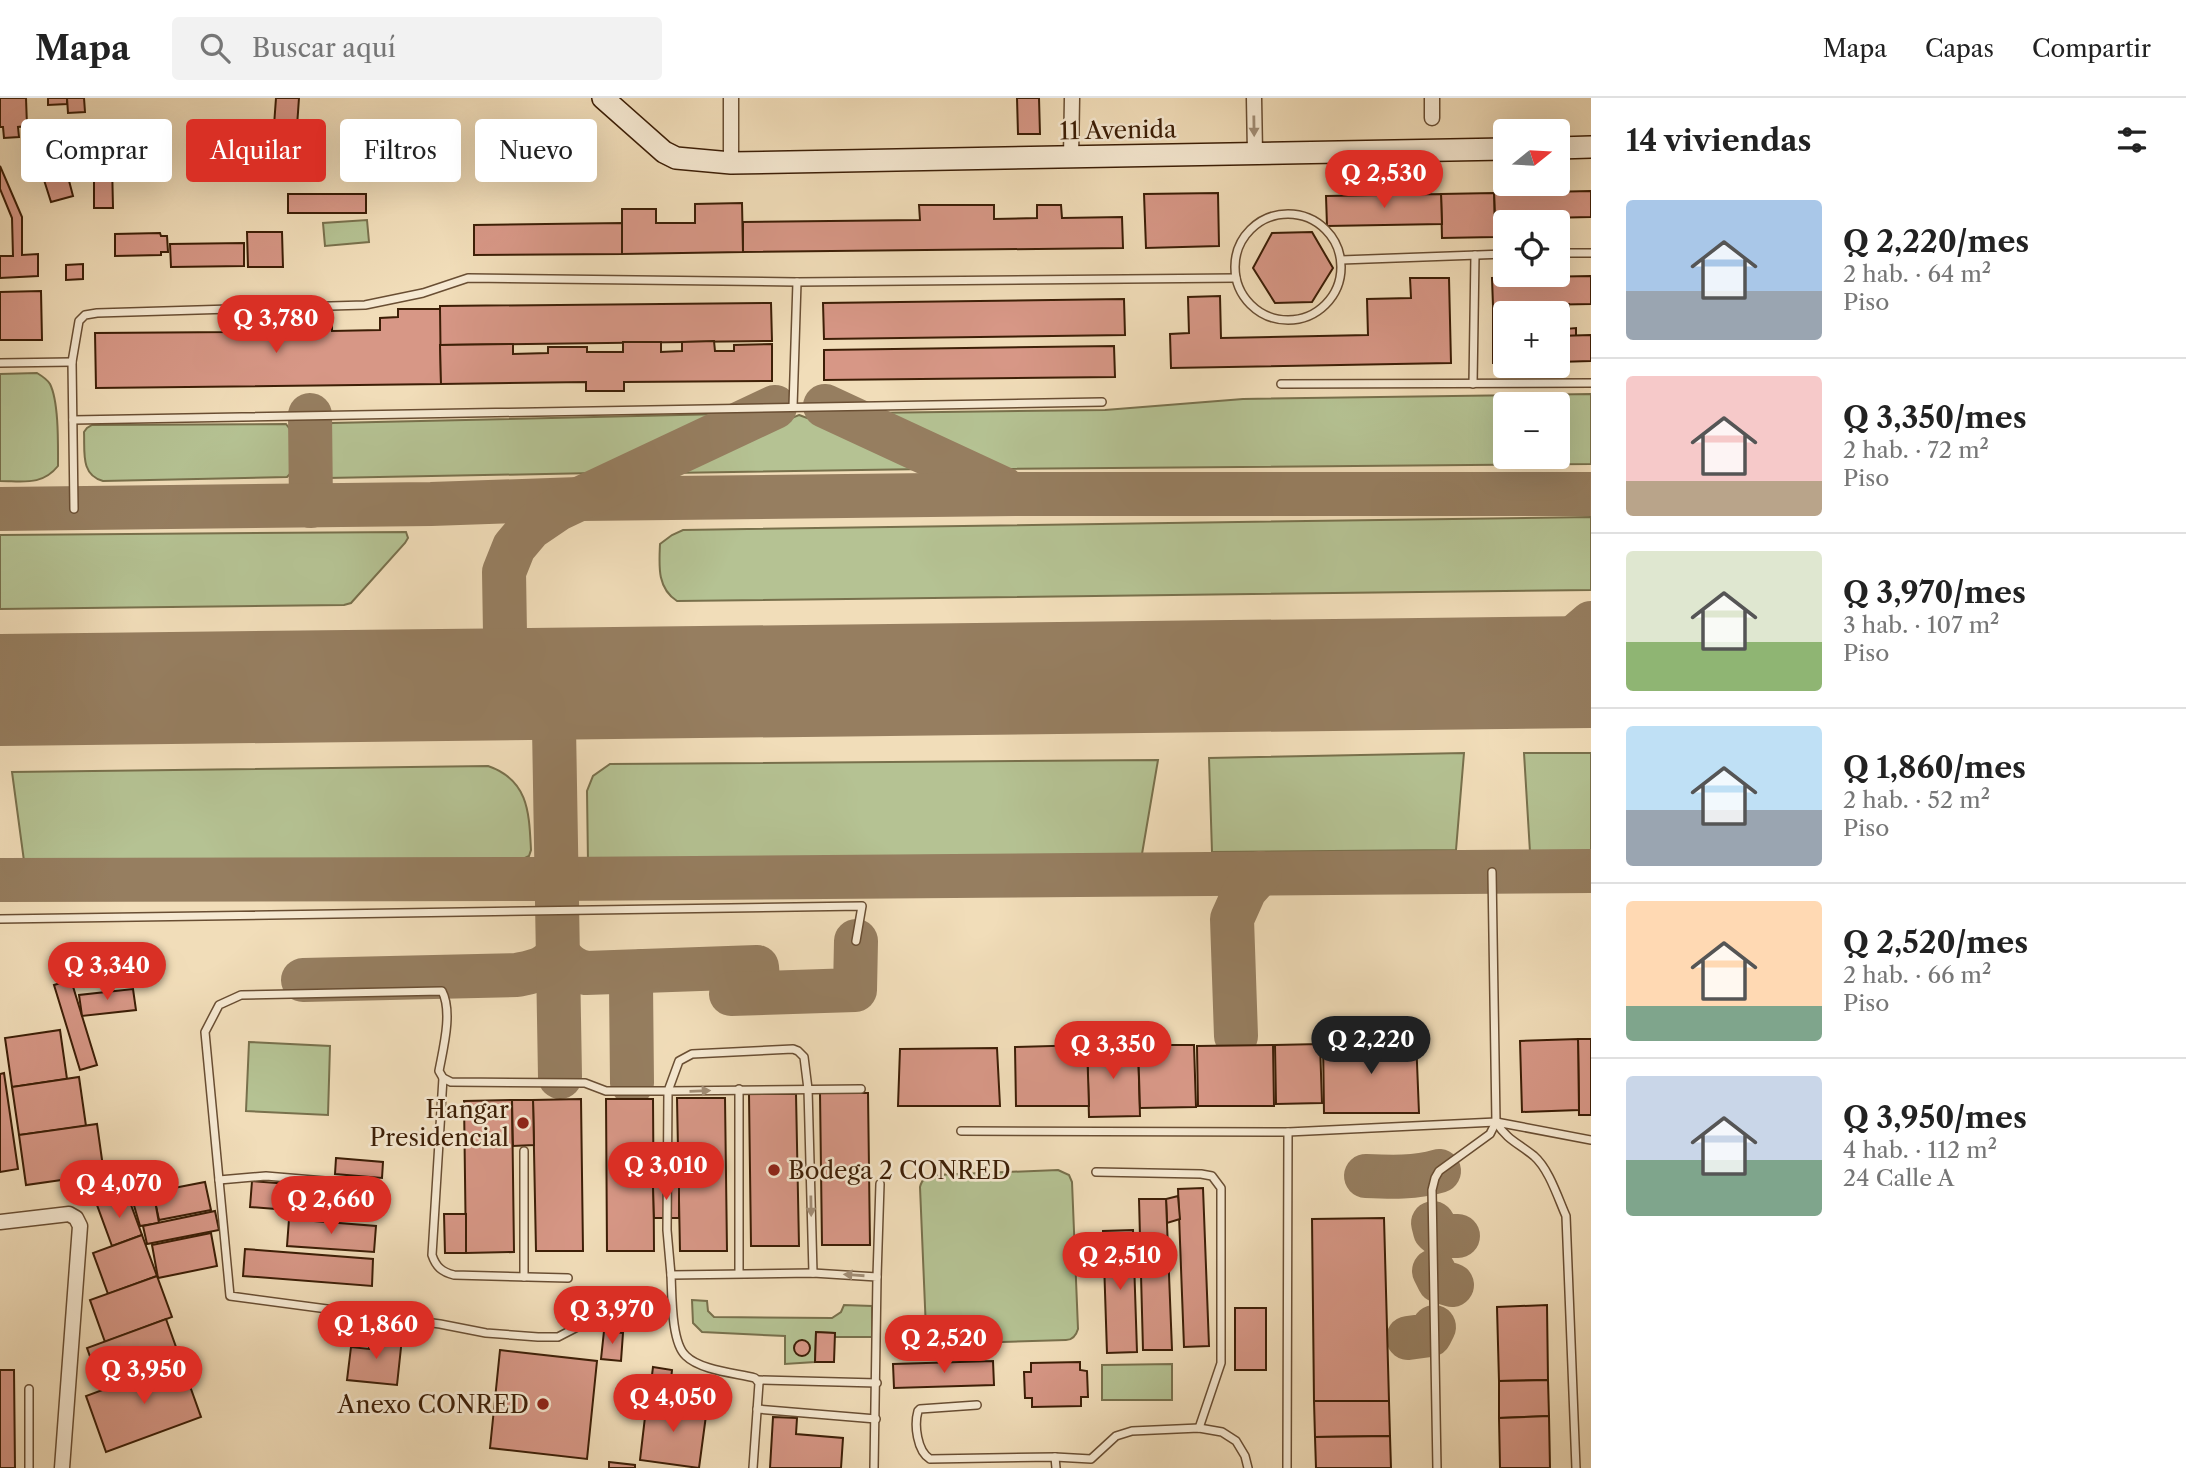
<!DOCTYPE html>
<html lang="es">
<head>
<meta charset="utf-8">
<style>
  :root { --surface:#fff; --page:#f2f2f2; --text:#222; --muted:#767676; --line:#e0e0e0; --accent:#d93025 }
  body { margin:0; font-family:"Libre Caslon Text",serif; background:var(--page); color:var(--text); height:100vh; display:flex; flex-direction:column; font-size:26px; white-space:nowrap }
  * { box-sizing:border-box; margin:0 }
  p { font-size:23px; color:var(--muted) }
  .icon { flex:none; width:38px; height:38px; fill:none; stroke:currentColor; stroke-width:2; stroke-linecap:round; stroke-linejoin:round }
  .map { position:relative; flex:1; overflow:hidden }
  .panel { display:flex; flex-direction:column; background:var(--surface); width:595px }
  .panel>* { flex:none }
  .top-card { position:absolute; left:21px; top:21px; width:665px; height:63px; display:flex; gap:14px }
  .needle { width:46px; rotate:72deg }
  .tools { position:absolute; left:1493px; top:21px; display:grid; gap:14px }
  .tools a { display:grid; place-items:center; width:77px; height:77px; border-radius:7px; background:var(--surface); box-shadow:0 7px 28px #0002; font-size:35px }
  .price { position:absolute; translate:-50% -60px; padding:0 16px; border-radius:24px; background:var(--accent); color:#fff; font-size:23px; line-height:46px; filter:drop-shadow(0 2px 4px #0008) }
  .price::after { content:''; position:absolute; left:50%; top:42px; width:21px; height:16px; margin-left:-10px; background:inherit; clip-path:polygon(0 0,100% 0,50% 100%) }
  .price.active { background:#222; color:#fff }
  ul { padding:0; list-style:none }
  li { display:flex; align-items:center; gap:21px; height:175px; padding:0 35px }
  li+li { border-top:2px solid var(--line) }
  li span { display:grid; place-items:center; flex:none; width:196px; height:140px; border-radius:7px; color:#555 }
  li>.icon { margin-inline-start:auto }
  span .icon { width:84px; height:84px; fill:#fffc; stroke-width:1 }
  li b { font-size:30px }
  h2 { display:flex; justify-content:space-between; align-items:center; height:84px; padding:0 35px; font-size:30px }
  .pill { padding:0 24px; border-radius:7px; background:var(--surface); box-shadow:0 7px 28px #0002; font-size:24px; line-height:63px }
  .pill.active { background:var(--accent); color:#fff }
  header { display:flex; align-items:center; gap:42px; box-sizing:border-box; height:98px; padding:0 35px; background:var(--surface); border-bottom:2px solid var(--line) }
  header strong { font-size:33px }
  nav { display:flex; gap:38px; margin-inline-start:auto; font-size:24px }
  .search { width:490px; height:63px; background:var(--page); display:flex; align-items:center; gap:18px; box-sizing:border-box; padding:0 24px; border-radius:7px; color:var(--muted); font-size:26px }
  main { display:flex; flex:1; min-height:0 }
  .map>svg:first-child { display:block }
  .green { fill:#b5c293; stroke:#78704c; stroke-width:2; fill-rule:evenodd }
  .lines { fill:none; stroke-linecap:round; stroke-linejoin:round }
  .taxiway { stroke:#967e60; stroke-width:44 }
  .runway { stroke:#967e60; stroke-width:112 }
  .building { fill:#d79786; stroke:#3c1e06; stroke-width:2 }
  .lane-casing { stroke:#694e33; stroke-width:10 }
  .street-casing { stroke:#694e33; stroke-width:17 }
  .secondary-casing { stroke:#3c1e06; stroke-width:24 }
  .lane { stroke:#f6e9d2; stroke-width:7 }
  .street { stroke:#f6e9d2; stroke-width:14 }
  .secondary { stroke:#f6e9d2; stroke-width:21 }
  .oneway { fill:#a28e76 }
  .poi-dot { fill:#8f2418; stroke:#f6e9d2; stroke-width:2.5 }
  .labels { text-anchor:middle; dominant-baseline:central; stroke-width:5; stroke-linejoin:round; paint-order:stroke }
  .street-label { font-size:24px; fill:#3c1e06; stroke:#f6e9d2 }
  .poi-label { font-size:24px; fill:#3c1e06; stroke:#f6e9d2; text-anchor:end }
</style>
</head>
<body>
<header>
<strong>Mapa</strong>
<div class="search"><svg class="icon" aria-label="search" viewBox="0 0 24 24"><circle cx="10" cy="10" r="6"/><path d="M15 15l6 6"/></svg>Buscar aquí</div>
<nav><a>Mapa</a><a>Capas</a><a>Compartir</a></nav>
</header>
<main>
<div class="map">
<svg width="1591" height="1370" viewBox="0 0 1591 1370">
  <rect width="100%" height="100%" fill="#f1ddb9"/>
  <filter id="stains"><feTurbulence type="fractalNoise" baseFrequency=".00286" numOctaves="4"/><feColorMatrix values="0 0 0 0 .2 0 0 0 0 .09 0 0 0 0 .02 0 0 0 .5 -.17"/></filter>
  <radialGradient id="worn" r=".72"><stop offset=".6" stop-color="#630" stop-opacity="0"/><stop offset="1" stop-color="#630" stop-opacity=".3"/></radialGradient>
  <g class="green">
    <polygon points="367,122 369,144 325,148 323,125"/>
    <path d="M37,275C42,278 47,281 50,286C59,304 58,347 58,368C42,388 23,383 0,383V276Z"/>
    <path d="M1591,296V366L997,371L983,368L866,315L1105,312L1243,301ZM1505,306H1558V359H1505Z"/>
    <polygon points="723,316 726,318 725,321 596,375 327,380 321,373 321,336 332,325"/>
    <polygon points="799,317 921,361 926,363 926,371 670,375 668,373 668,370 672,368"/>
    <path d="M286,326L295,338V371L287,379L103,383C80,377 85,353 84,334L87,330L92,327Z"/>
    <path d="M1591,419V492L677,503C657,490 659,468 660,446L672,437L683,432Z"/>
    <polygon points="406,434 408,440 405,445 351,505 344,507 0,511 0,437"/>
    <polygon points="1464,655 1456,752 1212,754 1209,660"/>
    <polygon points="1524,655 1591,655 1591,753 1530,754"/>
    <polygon points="1158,662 1142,756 588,765 587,693 593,678 610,666"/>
    <path d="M488,668C529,682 529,715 531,752L529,758L521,762L24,763L12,674Z"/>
    <polygon points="249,944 330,948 328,1017 246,1013"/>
    <path d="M1058,1072L1069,1077L1072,1084L1078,1231C1076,1238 1073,1242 1066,1242L939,1246L931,1244L926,1232L920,1089C922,1081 926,1078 934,1077Z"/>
    <polygon points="692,1202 707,1203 708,1213 714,1219 832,1220 841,1214 844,1207 872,1208 872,1239 835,1239 834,1235 816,1234 815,1264 785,1266 785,1238 702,1234 693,1225"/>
    <polygon points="1172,1266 1172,1302 1102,1302 1102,1267"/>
  </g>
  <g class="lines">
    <g class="taxiway">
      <polyline points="825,308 1004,391"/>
      <polyline points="310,317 311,408"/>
      <polyline points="0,411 431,406 579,401 1015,396 1591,396"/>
      <polyline points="1533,575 1591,525"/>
      <path d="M479,586C496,569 502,560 505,536"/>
      <polyline points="554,629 542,604 519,572 510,552 505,536 504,474 514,449 530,430 558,411 775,309"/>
      <polyline points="0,782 556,781 1591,773"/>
      <path d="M303,882L517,877C536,873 546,872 558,856C567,867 573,872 586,875L757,869L759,895"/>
      <polyline points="731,896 855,892 856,843"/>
      <polyline points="1236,938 1232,821 1245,792 1260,775"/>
      <polyline points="560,979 554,629 562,604 575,585"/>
      <polyline points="632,985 631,886 634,881 642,873"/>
      <path d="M1366,1078C1390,1079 1416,1080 1439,1073"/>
      <polyline points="1433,1125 1435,1133 1441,1138 1458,1138"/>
      <polyline points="1434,1173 1439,1183 1452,1187"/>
      <polyline points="1408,1240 1430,1237 1434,1229"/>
    </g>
    <polyline class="runway" points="0,592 1591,574"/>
  </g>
  <g class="building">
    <polygon points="0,0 26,0 27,28 18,29 19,39 4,40 3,29 0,29"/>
    <polygon points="48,0 67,0 67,6 48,7"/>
    <polygon points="67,0 84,0 85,14 68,15"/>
    <polygon points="276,0 299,0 294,71 271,69"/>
    <polygon points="1017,0 1039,0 1040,36 1018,36"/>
    <polygon points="112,65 113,110 94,110 94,66"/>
    <polygon points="0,68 22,119 22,157 38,156 38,178 0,180 0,158 13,158 12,120 0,91"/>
    <polygon points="67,75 73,98 51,104 44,82"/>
    <polygon points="1591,93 1591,119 1495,121 1494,95"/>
    <polygon points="1218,95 1219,148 1146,150 1144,96"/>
    <polygon points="1494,95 1495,139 1442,140 1441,96"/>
    <rect x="288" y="96" width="78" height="19"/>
    <polygon points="1441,96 1442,126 1327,128 1326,98"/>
    <polygon points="742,105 743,154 622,156 622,111 656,111 656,125 695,125 695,106"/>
    <polygon points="919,107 994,107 994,121 1037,120 1037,107 1061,107 1062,120 1122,119 1123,150 743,154 743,124 920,122"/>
    <polygon points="622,125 622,156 474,157 474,127"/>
    <polygon points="247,134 282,134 283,169 248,169"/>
    <polygon points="1312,134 1333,170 1312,204 1275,205 1253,170 1272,135"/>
    <polygon points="160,135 161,138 167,138 168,154 161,154 161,157 115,158 115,136"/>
    <polygon points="244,145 244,168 171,169 170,146"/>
    <polygon points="83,166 83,181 66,182 66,167"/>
    <polygon points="1591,178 1591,206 1493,208 1492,180"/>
    <polygon points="1410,180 1449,180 1451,265 1171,270 1170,236 1189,235 1188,199 1220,198 1221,240 1368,237 1367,201 1411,200"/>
    <polygon points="41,193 42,242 0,242 0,194"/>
    <polygon points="1124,201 1125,237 824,241 823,205"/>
    <polygon points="771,205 772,243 440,247 440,208"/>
    <polygon points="1569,206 1569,215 1566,215 1566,231 1576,230 1576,238 1558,238 1558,215 1505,215 1505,239 1493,239 1493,208"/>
    <polygon points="398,211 440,211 441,286 96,290 95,235 234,234 234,222 283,221 283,233 306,233 306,220 332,220 332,233 380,232 380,220 398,219"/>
    <polygon points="1591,237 1591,263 1558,264 1558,238"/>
    <rect x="1493" y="239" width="12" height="26"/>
    <polygon points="714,243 715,253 734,253 734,247 772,246 772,283 624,284 624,293 586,293 586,284 441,286 440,247 513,246 513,256 548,255 548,249 587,249 587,254 623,254 623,244 661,244 661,254 682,253 682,244"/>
    <polygon points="1114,248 1115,279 824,282 824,252"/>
    <polygon points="71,882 97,967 80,972 54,887"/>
    <polygon points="133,891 136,912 82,918 79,897"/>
    <polygon points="60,932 67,981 12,989 5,940"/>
    <polygon points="1416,940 1419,1015 1324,1015 1323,941"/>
    <polygon points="1578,941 1591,941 1591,1017 1579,1017"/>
    <polygon points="1578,941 1579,1012 1522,1014 1520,943"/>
    <polygon points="1320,946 1322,1005 1276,1006 1275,947"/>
    <polygon points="1087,947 1138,947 1140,1018 1089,1019"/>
    <polygon points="1087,947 1089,1008 1016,1008 1015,949"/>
    <polygon points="1138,947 1194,947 1196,1009 1140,1010"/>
    <polygon points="1273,947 1274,1008 1198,1008 1197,948"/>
    <polygon points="997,950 1000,1008 898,1008 900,951"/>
    <polygon points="4,975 18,1071 0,1074 0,976"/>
    <polygon points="79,979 86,1028 19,1037 12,989"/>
    <polygon points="820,995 868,995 870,1147 822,1147"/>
    <polygon points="749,996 796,996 799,1148 751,1148"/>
    <polygon points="677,1000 725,1000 727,1153 680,1153"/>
    <polygon points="581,1001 583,1153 536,1153 533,1002"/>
    <polygon points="606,1001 653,1001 654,1153 607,1153"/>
    <polygon points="512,1002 514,1154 466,1155 464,1003"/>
    <polygon points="512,1002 533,1002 534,1047 513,1048"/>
    <polygon points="97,1026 104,1076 26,1087 19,1037"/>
    <polygon points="336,1060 383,1064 382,1080 335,1076"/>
    <polygon points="252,1083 378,1093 376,1119 250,1109"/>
    <polygon points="205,1084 211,1112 159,1122 153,1094"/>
    <polygon points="653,1089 679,1089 679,1120 654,1120"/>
    <polygon points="1203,1090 1209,1248 1184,1249 1178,1091"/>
    <polygon points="153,1092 159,1125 140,1128 131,1097"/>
    <polygon points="127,1096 142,1137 112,1148 97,1107"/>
    <polygon points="1178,1098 1180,1121 1167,1125 1166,1101"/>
    <polygon points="1139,1101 1166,1101 1172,1252 1143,1252"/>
    <polygon points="215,1113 219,1132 147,1146 143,1128"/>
    <polygon points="444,1116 466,1116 466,1155 445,1155"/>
    <polygon points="1384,1120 1389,1303 1314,1303 1312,1121"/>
    <polygon points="289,1121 376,1128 374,1154 287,1148"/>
    <polygon points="1133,1132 1137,1254 1107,1255 1103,1133"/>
    <polygon points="211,1135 217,1168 158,1180 152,1147"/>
    <polygon points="142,1137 157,1178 108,1196 93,1155"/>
    <polygon points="245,1151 373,1161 372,1188 243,1178"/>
    <polygon points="157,1178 172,1219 105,1244 90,1202"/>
    <polygon points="1547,1207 1548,1282 1499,1283 1497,1209"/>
    <rect x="1235" y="1210" width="31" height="62"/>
    <polygon points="166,1221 181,1263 102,1292 87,1250"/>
    <polygon points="604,1233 623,1235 621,1263 601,1261"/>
    <polygon points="816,1234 835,1235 834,1264 815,1264"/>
    <polygon points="370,1236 402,1240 397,1287 347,1282 351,1249 369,1251"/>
    <circle cx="802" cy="1250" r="8"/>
    <polygon points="500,1252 597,1263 587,1361 490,1350"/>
    <polygon points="181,1263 201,1319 106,1354 86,1298"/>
    <polygon points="993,1263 994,1287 894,1290 893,1266"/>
    <polygon points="1080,1264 1080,1272 1087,1273 1088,1299 1081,1299 1081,1308 1032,1309 1032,1300 1025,1300 1024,1274 1031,1274 1031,1265"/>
    <polygon points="653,1269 672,1272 671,1282 728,1289 725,1312 649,1302"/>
    <polygon points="0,1272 14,1272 15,1370 0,1370"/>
    <polygon points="1548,1282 1549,1318 1499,1320 1499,1283"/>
    <polygon points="647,1302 707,1310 699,1370 640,1362"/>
    <polygon points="1314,1303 1389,1303 1390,1338 1315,1339"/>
    <polygon points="1549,1318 1550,1370 1500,1370 1499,1320"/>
    <polygon points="773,1319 797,1320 796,1336 843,1340 841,1370 770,1370"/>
    <polygon points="1390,1338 1391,1370 1316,1370 1315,1339"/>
    <polygon points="609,1364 635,1367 635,1370 609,1370"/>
  </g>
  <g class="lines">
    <g class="lane-casing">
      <g id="lane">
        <circle cx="1288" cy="169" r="53"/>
        <polyline points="1558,155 1591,155"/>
        <polyline points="1341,162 1505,156"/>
        <polyline points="0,265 72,264"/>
        <polyline points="1281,286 1591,285"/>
        <polyline points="1473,286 1475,157"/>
        <polyline points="793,309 797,184"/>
        <polyline points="73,322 1102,304"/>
        <polyline points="74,411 72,264 79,223 85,217 97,215 365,207 423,195 468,180 797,184 1236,180"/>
        <polyline points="0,821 862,808 856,843"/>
        <path d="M443,980L432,1157C436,1169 442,1174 454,1177L568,1180"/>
        <path d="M1496,1024C1507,1042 1518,1045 1534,1058C1549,1071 1558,1100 1566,1118L1576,1370"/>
        <polyline points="961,1033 1288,1034 1496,1024 1591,1042"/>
        <polyline points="1096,1074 1201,1076 1212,1078 1221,1090 1221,1265 1199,1330"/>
        <polyline points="219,1082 266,1078 372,1087"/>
        <polyline points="739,1175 739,991"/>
        <polyline points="671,1177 667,1132 668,993 861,991"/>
        <polyline points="524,1179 524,1053"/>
        <polyline points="877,1179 880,1086"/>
        <path d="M589,1223L558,1239H538L486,1235L440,1226L230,1198L205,934L219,907L241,897L442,893C453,914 443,951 439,973L443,980L451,984L585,985L606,993H668L679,963L692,956L793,951L798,953L804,959L808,991L813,1175"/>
        <polyline points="758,1282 877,1285"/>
        <path d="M977,1307L920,1311L918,1313C914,1327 917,1353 930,1361L1055,1359L1056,1370"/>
        <polyline points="757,1311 876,1321"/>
        <polyline points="1055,1359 1091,1361 1116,1338 1132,1333 1199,1330 1222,1334 1236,1343 1245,1358 1248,1370"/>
        <polyline points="29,1370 29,1291"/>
        <path d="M753,1370L759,1285L755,1280C735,1275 700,1272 686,1258C671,1245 672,1196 671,1177L813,1175L877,1179L874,1370"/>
        <polyline points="1287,1370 1288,1034"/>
        <polyline points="1437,1370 1432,1092 1435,1080 1439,1073 1490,1036 1496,1024 1492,774"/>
      </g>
    </g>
    <g class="street-casing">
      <g id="street">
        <polyline points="731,0 731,65"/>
        <polyline points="1254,0 1255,55"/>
        <polyline points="1432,0 1432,20"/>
        <polyline points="1071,59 1072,0"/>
        <polyline points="0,1124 69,1116 76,1120 80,1128 62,1370"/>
      </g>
    </g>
    <g class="secondary-casing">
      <g id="secondary">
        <polyline points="603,0 664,54 676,60 731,65 1505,51"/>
        <polyline points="1558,50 1591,49"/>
      </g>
    </g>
    <use href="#lane" class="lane"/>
    <use href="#street" class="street"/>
    <use href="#secondary" class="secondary"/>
  </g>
  <defs><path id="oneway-solid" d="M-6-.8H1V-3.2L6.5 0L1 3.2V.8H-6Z" transform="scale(1.75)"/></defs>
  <g class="oneway">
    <use href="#oneway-solid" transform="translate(1254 28) rotate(89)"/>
    <use href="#oneway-solid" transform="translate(700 993) rotate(-2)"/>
    <use href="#oneway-solid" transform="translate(811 1108) rotate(89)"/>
    <use href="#oneway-solid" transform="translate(854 1177) rotate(-176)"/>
  </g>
  <g class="poi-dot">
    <circle cx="523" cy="1025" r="7"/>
    <circle cx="774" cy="1072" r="7"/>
    <circle cx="543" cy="1306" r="7"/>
  </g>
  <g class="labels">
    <g class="street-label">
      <text transform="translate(1118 32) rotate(-1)">11 Avenida</text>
    </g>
    <g class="poi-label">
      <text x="509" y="1011">Hangar<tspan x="509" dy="28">Presidencial</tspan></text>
      <text x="788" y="1072" text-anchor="start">Bodega 2 CONRED</text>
      <text x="529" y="1306">Anexo CONRED</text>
    </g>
  </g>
  <rect width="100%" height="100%" filter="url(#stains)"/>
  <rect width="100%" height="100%" fill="url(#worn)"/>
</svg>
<div class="tools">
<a><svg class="needle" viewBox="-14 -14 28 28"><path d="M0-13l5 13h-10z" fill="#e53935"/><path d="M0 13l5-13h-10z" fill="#767676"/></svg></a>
<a><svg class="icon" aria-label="locate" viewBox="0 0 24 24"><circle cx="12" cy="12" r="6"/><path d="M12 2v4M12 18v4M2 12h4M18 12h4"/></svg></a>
<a>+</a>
<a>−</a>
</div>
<b class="price" style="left:1384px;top:112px">Q 2,530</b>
<b class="price" style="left:276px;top:257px">Q 3,780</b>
<b class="price" style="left:107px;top:904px">Q 3,340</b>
<b class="price active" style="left:1371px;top:978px">Q 2,220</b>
<b class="price" style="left:1113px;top:983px">Q 3,350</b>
<b class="price" style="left:666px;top:1104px">Q 3,010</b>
<b class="price" style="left:119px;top:1122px">Q 4,070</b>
<b class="price" style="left:331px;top:1138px">Q 2,660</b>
<b class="price" style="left:1120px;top:1194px">Q 2,510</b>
<b class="price" style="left:612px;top:1248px">Q 3,970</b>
<b class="price" style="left:376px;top:1263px">Q 1,860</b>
<b class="price" style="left:944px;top:1277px">Q 2,520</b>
<b class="price" style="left:144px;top:1308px">Q 3,950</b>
<b class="price" style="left:673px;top:1336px">Q 4,050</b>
<div class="top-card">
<a class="pill">Comprar</a>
<a class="pill active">Alquilar</a>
<a class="pill">Filtros</a>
<a class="pill">Nuevo</a>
</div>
</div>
<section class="panel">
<h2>14 viviendas<svg class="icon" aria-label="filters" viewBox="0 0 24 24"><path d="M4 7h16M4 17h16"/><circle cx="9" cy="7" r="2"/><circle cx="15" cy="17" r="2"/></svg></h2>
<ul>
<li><span style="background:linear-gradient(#a9c7e8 65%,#9aa5b1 0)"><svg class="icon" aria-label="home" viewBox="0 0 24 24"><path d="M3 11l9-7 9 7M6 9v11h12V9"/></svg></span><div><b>Q 2,220/mes</b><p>2 hab. · 64 m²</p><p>Piso</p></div></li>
<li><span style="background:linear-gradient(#f6c9c9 75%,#b9a48a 0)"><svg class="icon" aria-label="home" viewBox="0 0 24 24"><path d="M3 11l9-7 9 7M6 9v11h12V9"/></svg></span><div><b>Q 3,350/mes</b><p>2 hab. · 72 m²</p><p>Piso</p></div></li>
<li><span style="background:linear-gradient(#dfe7d0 65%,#8fb573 0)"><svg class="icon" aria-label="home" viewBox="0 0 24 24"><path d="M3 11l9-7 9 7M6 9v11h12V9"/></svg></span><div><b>Q 3,970/mes</b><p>3 hab. · 107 m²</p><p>Piso</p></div></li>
<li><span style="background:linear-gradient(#bfe0f5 60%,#9aa5b1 0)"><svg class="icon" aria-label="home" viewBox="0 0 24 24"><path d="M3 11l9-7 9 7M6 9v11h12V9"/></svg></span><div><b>Q 1,860/mes</b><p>2 hab. · 52 m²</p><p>Piso</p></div></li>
<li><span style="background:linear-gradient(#ffd9b3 75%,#7fa58c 0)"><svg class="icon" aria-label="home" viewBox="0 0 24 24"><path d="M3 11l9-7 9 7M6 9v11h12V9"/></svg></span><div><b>Q 2,520/mes</b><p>2 hab. · 66 m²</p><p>Piso</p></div></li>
<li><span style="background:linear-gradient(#c9d6e8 60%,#7fa58c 0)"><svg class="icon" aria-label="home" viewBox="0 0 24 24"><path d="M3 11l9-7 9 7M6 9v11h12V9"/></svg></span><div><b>Q 3,950/mes</b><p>4 hab. · 112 m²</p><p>24 Calle A</p></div></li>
</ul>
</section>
</main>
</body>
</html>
